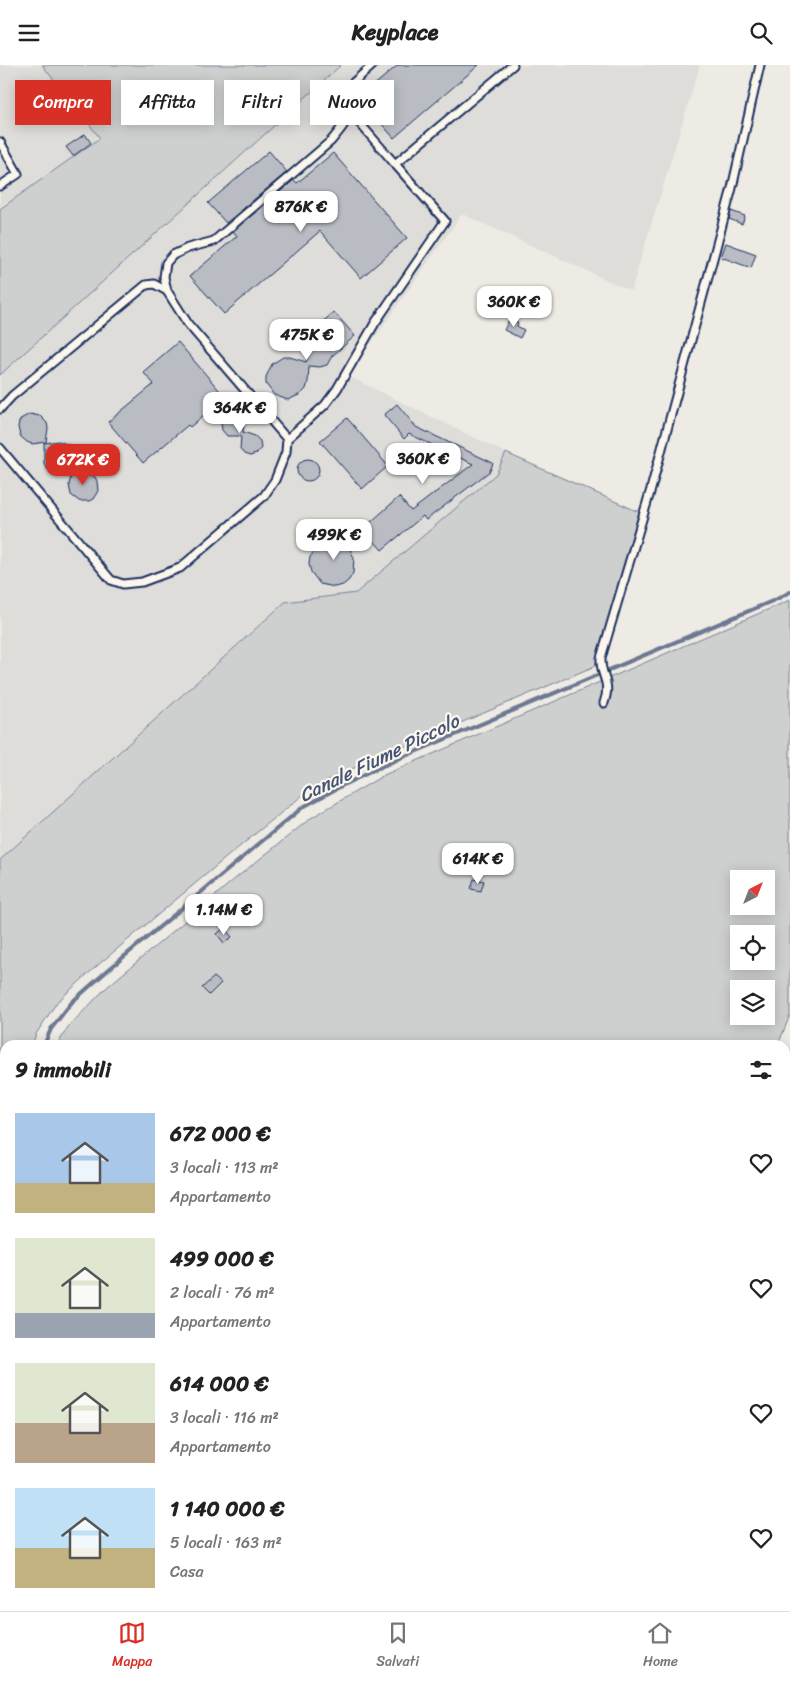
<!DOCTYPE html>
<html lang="it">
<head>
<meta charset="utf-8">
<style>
  :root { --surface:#fff; --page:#f2f2f2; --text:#222; --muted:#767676; --line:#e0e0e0; --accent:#d93025 }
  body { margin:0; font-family:Sriracha,sans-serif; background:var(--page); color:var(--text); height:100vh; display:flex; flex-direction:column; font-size:19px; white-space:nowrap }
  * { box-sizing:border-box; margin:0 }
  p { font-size:16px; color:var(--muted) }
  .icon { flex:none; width:28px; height:28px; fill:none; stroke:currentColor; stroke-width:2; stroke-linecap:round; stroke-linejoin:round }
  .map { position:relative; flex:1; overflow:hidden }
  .details { position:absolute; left:0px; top:975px; width:790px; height:571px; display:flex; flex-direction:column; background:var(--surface); border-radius:15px 15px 0 0; box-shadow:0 2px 12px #0003 }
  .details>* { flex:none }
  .guide { position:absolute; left:15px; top:15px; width:500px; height:45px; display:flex; gap:10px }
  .needle { width:32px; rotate:42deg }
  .fabs { position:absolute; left:730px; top:805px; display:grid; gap:10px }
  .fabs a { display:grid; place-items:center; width:45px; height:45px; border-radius:0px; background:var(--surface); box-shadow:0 2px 12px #0003; font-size:25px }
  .price { position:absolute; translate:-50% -42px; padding:0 11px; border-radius:10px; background:#fff; color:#222; font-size:16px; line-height:32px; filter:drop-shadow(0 1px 2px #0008) }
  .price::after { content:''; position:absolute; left:50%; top:30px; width:15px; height:11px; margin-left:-8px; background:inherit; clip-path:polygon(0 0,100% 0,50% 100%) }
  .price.active { background:var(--accent); color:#fff }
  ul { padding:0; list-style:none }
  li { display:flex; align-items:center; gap:15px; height:125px; padding:0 15px }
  li span { display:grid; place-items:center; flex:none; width:140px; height:100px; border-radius:0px; color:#555 }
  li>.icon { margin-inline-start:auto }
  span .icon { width:60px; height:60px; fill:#fffc; stroke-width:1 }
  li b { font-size:21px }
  h2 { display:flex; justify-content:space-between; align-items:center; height:60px; padding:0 15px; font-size:21px }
  .tag { padding:0 18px; border-radius:0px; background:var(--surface); box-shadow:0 2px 12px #0003; font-size:18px; line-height:45px }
  .tag.active { background:var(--accent); color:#fff }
  header { display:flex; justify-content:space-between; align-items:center; height:65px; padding:0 15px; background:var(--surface); font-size:22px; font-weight:700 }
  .dock { display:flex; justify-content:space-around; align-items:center; height:70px; border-top:1px solid var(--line); background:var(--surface); font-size:14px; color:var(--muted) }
  .dock a { display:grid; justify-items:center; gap:2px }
  .dock .active { color:var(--accent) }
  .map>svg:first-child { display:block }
  .built { fill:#deddda }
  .green { fill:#cecfcf; stroke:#747f96; fill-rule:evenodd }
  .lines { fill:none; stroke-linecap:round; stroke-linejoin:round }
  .stream { stroke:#6d7892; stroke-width:4 }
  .building { fill:#b9bcc3; stroke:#1b2f5e }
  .lane-casing { stroke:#1b2f5e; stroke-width:11 }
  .secondary-casing { stroke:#1b2f5e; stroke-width:22 }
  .lane { stroke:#fbf7ec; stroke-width:7 }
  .secondary { stroke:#fbf7ec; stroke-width:19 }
  .labels { text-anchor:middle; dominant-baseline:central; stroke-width:4.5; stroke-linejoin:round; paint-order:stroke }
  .water-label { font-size:19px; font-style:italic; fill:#445378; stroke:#fbf7ec }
</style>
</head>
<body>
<header><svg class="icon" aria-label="menu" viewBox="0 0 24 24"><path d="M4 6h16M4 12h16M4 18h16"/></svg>Keyplace<svg class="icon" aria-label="search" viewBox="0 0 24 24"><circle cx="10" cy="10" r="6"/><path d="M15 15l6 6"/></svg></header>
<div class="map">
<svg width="790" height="1546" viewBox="0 0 790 1546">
  <rect width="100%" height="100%" fill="#eeebe4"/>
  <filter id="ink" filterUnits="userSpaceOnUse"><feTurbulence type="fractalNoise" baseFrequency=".02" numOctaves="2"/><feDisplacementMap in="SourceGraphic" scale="10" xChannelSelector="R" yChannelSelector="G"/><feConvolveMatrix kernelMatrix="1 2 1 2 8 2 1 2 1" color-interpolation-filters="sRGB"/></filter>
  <g filter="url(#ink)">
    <g class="built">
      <polygon points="0,0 42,0 100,73 0,144"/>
      <polygon points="341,0 700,0 631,226 462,149 348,311 506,388 496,409 356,528 284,537 0,795 0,310"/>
    </g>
    <g class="green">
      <polygon points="42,0 341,0 0,310 0,144 100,73"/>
      <polygon points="506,388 639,447 595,601 335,711 303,730 228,791 98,900 57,937 36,969 32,980 5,980 5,1043 0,1054 0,795 285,537 356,528 496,409"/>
      <path d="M790,535V950L778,980H57L68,962L106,923L236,813L311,753L384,710ZM739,814H766V841H739ZM739,869H766V896H739ZM739,924H766V951H739Z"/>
      <polygon points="5,1084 5,1245 0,1245 0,1095"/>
    </g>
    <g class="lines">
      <g class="stream">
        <polyline points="44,980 51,964 72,937 108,905 303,742 345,719 396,695 777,534 790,527"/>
        <polyline points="0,1079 5,1067"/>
      </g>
    </g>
    <g class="building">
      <polygon points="398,0 479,0 394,73 359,33"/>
      <polygon points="85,69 91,78 73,91 66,82"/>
      <polygon points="269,86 287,107 226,158 208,138"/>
      <polygon points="333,88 407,173 361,213 320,166 224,249 190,211 237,171 233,166 294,115 297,118"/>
      <polygon points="731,146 745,151 742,159 729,154"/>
      <polygon points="726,178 756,189 751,203 721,192"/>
      <polygon points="334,247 355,271 332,291 327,300 320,302 309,301 308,317 306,324 301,329 288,335 274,330 266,319 266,312 272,299 283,292 290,292 306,297 311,283 330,275 318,261"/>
      <polygon points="510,253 518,258 517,261 524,265 520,273 504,265"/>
      <polygon points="178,277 225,332 190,362 188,360 143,398 108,357 154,319 143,307"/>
      <polygon points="397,339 416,362 493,398 490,406 426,455 423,451 382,485 363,464 399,432 411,446 473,399 409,369 404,374 384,350"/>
      <polygon points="232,348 241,353 244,360 243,367 255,371 260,376 261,383 256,389 250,391 244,389 240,384 241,371 227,371 222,365 221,358 224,350"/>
      <polygon points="30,349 40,351 47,358 48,363 46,377 32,379 27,377 20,371 18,362 19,357 22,353"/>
      <polygon points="347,353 388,401 362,424 320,376"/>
      <polygon points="59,376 69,380 74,389 75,394 71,408 55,408 46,403 44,398 44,378"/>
      <circle cx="308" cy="405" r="11"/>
      <polygon points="72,407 86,407 95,412 97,416 98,426 93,434 89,436 79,436 71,430 69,420"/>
      <polygon points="349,464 357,473 362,472 350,484 354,493 353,508 349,515 343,520 335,522 320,519 311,507 309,499 310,492 319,480 325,477 342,475 340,472"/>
      <polygon points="474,814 484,816 481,826 471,824"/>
      <polygon points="224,863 232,872 224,878 217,869"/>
      <polygon points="214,912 221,918 209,930 202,923"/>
    </g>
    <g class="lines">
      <g class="lane-casing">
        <g id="lane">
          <polyline points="350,47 395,99"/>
          <polyline points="0,77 18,109 0,121"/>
          <polyline points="0,344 12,331 146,220 154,219 167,226"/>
          <polyline points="287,374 325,340 337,324 375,258 445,156 395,99 513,0"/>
          <path d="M0,383L111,515L123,519L142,517L180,503L264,431L275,415L286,387L287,374L188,259L167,226L164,212L166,198L173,190L188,183L214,176L331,76C351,52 350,53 347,23L373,0"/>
          <path d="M604,638C612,615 600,613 601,593L651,424L732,123L760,0"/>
          <polyline points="35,1546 36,1541"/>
        </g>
      </g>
      <g class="secondary-casing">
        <g id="secondary">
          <polyline points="785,1015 790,1002"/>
          <polyline points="0,1485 5,1486"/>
          <polyline points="785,1503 790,1505"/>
          <polyline points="0,1509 5,1509"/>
          <polyline points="785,1533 790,1533"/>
          <polyline points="304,1541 311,1546"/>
          <polyline points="579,1546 581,1541"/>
        </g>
      </g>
      <use href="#lane" class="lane"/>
      <use href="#secondary" class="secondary"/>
    </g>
  </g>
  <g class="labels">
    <g class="water-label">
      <text transform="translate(379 693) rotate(-26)">Canale Fiume Piccolo</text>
    </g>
  </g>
</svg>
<div class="fabs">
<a><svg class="needle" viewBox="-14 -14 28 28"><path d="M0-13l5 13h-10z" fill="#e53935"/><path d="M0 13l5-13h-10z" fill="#767676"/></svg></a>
<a><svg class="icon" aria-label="locate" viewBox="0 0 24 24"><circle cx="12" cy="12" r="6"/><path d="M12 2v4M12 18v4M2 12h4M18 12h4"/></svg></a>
<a><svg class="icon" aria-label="layers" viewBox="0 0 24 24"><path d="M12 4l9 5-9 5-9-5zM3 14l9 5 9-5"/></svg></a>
</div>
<b class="price" style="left:301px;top:168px">876K €</b>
<b class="price" style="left:514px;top:263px">360K €</b>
<b class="price" style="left:307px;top:296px">475K €</b>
<b class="price" style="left:240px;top:369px">364K €</b>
<b class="price" style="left:423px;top:420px">360K €</b>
<b class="price active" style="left:83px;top:421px">672K €</b>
<b class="price" style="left:334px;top:496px">499K €</b>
<b class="price" style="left:478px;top:820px">614K €</b>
<b class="price" style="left:224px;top:871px">1.14M €</b>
<div class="guide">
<a class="tag active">Compra</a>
<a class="tag">Affitta</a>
<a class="tag">Filtri</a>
<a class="tag">Nuovo</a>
</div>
<section class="details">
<h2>9 immobili<svg class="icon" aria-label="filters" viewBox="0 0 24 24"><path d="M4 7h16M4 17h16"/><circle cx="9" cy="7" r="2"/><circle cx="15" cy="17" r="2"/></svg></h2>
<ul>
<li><span style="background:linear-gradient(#a9c7e8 70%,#c2b280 0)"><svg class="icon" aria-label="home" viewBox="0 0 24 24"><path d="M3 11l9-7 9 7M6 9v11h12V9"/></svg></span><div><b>672 000 €</b><p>3 locali · 113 m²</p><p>Appartamento</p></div><svg class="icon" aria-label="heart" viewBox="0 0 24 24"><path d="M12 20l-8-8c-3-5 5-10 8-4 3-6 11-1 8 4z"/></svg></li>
<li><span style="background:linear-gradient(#dfe7d0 75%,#9aa5b1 0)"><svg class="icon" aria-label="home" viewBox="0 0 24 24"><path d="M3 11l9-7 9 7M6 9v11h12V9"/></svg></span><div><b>499 000 €</b><p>2 locali · 76 m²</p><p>Appartamento</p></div><svg class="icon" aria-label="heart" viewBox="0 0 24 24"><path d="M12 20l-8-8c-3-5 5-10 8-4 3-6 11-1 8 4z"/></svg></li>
<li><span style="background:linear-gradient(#dfe7d0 60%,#b9a48a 0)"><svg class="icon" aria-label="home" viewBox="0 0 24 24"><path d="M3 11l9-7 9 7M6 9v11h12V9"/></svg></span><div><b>614 000 €</b><p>3 locali · 116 m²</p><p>Appartamento</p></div><svg class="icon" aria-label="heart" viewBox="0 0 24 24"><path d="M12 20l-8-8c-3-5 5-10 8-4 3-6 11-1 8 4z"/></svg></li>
<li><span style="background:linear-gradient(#bfe0f5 60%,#c2b280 0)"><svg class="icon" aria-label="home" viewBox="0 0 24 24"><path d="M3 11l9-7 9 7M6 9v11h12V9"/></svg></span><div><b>1 140 000 €</b><p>5 locali · 163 m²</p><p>Casa</p></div><svg class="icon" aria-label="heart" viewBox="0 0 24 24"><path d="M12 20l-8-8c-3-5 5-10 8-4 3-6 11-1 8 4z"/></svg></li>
</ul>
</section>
</div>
<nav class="dock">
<a class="active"><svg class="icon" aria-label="map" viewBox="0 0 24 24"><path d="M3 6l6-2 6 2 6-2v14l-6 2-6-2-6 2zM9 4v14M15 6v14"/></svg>Mappa</a>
<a><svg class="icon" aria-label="saved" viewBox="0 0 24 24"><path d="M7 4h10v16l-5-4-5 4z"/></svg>Salvati</a>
<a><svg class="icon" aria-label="home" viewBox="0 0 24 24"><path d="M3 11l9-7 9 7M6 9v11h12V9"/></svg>Home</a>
</nav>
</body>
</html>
